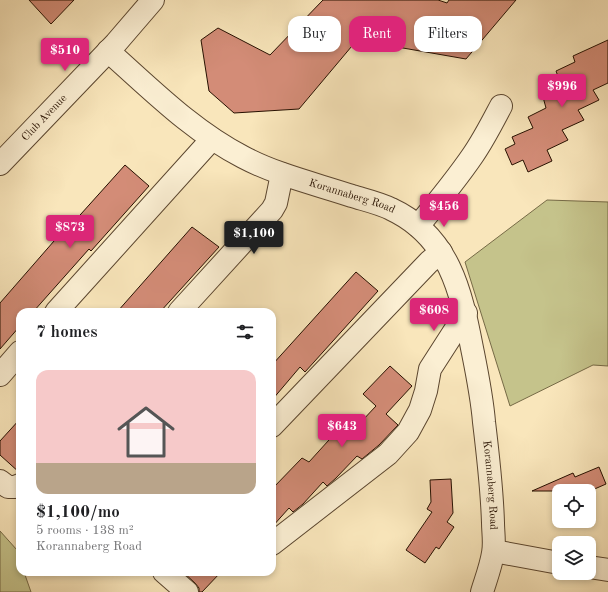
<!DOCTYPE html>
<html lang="en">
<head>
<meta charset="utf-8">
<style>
  :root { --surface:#fff; --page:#f2f2f2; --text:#202124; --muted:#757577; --accent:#db2777 }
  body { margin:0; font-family:"Old Standard TT",serif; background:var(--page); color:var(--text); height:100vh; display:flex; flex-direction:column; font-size:15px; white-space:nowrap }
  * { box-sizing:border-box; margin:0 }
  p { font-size:13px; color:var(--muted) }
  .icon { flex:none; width:22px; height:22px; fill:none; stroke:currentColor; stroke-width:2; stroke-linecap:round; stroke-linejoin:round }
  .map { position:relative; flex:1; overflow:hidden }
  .drawer { position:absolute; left:16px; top:308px; width:260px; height:268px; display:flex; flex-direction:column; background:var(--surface); border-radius:12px; box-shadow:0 2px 6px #0003 }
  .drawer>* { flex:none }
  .banner { position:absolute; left:288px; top:16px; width:260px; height:36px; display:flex; gap:8px }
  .buttons { position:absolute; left:552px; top:484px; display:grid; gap:8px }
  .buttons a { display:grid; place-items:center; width:44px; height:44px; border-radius:8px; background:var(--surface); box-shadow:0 2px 6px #0003; font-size:20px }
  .price { position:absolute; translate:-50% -34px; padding:0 9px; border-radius:4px; background:var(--accent); color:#fff; font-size:13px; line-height:26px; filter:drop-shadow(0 1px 2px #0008) }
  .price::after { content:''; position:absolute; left:50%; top:24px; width:12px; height:9px; margin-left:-6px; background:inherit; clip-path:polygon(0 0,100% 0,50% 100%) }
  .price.active { background:#222; color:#fff }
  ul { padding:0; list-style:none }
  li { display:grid; align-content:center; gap:8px; height:212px; padding:0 20px }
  li span { display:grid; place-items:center; height:124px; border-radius:12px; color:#555 }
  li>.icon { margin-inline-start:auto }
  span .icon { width:72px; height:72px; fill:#fffc; stroke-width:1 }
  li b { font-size:17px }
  h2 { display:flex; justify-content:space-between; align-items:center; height:48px; padding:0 20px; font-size:17px }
  .tag { padding:0 14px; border-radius:12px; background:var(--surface); box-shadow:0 2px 6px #0003; font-size:14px; line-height:36px }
  .tag.active { background:var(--accent); color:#fff }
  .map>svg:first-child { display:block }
  .green { fill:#c5c38b; stroke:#766a46 }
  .building { fill:#d38c77; stroke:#261000 }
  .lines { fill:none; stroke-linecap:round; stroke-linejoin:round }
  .minor-casing { stroke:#5b462f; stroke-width:24 }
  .minor { stroke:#fbefd3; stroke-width:22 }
  .labels { text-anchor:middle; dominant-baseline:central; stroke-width:3; stroke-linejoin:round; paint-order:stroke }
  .street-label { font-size:11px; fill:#261000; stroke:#fbefd3 }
</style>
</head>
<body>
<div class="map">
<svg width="608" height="592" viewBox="0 0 608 592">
  <rect width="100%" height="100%" fill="#f9e6bb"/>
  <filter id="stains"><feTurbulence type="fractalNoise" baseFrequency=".005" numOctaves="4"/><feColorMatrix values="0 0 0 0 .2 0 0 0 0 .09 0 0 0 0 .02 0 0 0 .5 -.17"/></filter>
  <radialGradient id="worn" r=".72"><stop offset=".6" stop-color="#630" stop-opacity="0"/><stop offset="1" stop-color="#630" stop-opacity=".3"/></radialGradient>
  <g class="green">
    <polygon points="547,200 608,202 608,366 593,365 510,406 465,262"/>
    <polygon points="0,531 17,550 20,559 20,572 24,572 31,592 0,592"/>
  </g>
  <g class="building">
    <polygon points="29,0 74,0 51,24"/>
    <polygon points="323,0 438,0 447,3 449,0 516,0 466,59 357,40 299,109 234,113 209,91 201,40 218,28 270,55"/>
    <polygon points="608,40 608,83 593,90 599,100 578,110 584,120 562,130 568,140 547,150 552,161 528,172 523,160 512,165 505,149 515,144 512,137 533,128 528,117 546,108 543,97 562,87 556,71 575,62 573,56"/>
    <polygon points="125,165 149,186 91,251 89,249 33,312 20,312 20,326 0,349 0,303 61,233 63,234"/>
    <polygon points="192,227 219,247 160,312 117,312"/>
    <polygon points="356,272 378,291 305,372 300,367 272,400 272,365"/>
    <polygon points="390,366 412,386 386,414 398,425 379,445 362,459 357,456 336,478 327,486 323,482 303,504 293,512 289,508 272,527 272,489 302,458 309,462 338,430 346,438 376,406 363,394"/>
    <polygon points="20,419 20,473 0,455 0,441"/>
    <polygon points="599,467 606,484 590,491 532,491 573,473 575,477"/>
    <polygon points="451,479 453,513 447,522 454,527 439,549 436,547 425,563 406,550 432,512 427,509 431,502 430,480"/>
    <polygon points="183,572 221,572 202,592 199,592 199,588 195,583"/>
  </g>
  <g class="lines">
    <g class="minor-casing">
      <g id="minor">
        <path id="s1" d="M108,51C150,88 192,131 243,157C277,175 316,184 352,196C365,200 379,203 391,209C449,236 461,291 472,348C477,373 482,397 484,422C488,455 492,489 493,523C493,532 495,543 493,553C491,566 486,579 482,592"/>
        <path id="s2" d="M0,164L116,43L153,0"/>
        <path d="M418,226C437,203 456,180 473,155C484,139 492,123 501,106"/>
        <polyline points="56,312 212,139"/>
        <polyline points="179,312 272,210 276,203 282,174"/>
        <polyline points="0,375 20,352"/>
        <polyline points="272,426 429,262 441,252"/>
        <polyline points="0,481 8,487 15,487 20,485"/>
        <polyline points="272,544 388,454 408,432 420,410 426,391 430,369 466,313"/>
        <polyline points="494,551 559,563"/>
        <polyline points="589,567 608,570"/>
        <polyline points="164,572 187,592"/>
      </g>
    </g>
    <use href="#minor" class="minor"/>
  </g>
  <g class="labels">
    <g class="street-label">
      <text stroke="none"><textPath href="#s2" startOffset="64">Club Avenue</textPath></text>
      <text stroke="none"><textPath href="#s1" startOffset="288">Korannaberg Road</textPath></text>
      <text stroke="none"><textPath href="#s1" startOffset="636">Korannaberg Road</textPath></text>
    </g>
  </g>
  <rect width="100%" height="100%" filter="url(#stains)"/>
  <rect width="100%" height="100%" fill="url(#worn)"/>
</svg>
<div class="buttons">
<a><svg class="icon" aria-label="locate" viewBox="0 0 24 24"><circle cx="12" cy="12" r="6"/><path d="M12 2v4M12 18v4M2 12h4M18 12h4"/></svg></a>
<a><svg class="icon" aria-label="layers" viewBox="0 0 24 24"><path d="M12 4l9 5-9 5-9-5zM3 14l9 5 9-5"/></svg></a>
</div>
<b class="price" style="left:65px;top:72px">$510</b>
<b class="price" style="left:562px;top:108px">$996</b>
<b class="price" style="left:444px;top:228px">$456</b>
<b class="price" style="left:70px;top:249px">$873</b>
<b class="price active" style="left:254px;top:255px">$1,100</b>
<b class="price" style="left:434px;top:332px">$608</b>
<b class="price" style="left:342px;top:448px">$643</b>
<div class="banner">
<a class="tag">Buy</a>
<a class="tag active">Rent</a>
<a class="tag">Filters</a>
</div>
<section class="drawer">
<h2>7 homes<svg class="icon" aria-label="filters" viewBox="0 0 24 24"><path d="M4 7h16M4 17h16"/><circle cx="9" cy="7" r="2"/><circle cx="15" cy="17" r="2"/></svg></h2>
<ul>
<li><span style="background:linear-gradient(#f6c9c9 75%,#b9a48a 0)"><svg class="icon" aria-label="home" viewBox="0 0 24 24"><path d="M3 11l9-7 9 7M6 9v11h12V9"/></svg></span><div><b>$1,100/mo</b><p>5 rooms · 138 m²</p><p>Korannaberg Road</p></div></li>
</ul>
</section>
</div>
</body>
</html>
